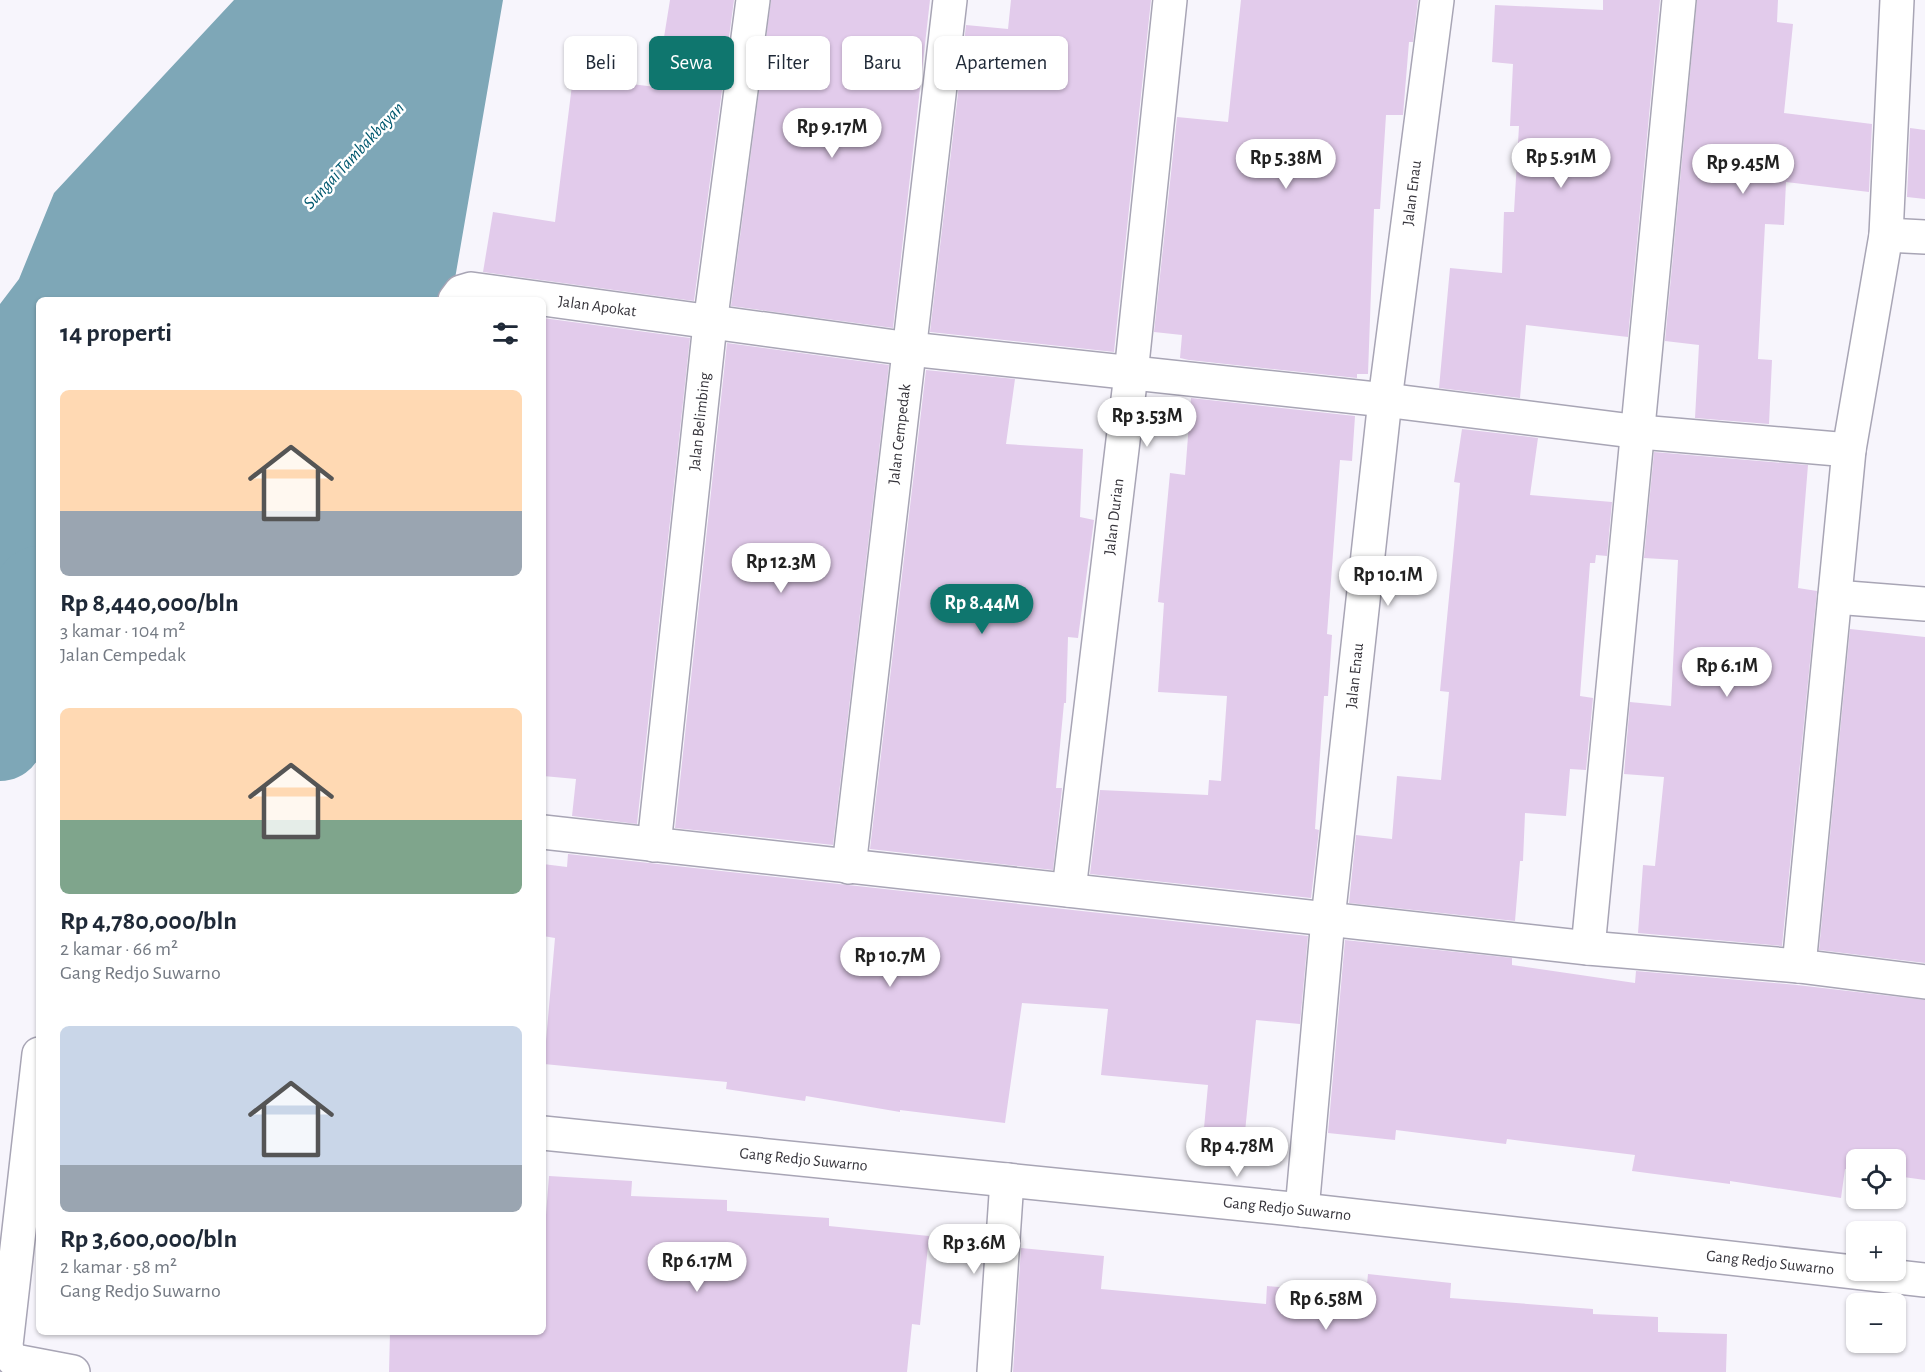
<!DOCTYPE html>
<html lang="id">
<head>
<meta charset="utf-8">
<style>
  :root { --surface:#fff; --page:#f2f2f3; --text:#1f2937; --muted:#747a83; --accent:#0f766e }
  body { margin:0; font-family:"Alegreya Sans",sans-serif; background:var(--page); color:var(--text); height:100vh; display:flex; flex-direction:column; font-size:22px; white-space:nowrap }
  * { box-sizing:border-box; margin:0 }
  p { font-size:20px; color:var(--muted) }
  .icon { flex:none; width:33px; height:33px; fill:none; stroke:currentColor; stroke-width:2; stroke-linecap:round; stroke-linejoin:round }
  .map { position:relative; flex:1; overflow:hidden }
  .details { position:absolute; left:36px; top:297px; width:510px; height:1038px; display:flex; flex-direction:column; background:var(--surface); border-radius:9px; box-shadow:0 2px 4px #0004 }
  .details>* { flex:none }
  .top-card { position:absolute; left:564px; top:36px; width:570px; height:54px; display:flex; gap:12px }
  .buttons { position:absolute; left:1846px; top:1149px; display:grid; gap:12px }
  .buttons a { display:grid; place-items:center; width:60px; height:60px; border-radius:9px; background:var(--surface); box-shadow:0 2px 4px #0004; font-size:30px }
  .price { position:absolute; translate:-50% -51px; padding:0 14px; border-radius:21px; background:#fff; color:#222; font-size:20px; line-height:39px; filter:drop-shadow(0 2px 3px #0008) }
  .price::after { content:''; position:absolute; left:50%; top:36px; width:18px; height:14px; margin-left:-9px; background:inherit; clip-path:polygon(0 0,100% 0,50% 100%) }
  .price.active { background:var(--accent); color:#fff }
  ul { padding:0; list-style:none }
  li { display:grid; align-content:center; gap:12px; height:318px; padding:0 24px }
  li span { display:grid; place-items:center; height:186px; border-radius:9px; color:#555 }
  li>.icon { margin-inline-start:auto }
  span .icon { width:108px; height:108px; fill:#fffc; stroke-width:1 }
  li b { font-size:26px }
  h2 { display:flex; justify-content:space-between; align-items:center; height:72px; padding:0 24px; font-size:26px }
  .tag { padding:0 21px; border-radius:9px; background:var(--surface); box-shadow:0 2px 4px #0004; font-size:21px; line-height:54px }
  .tag.active { background:var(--accent); color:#fff }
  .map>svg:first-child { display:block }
  .water { fill:#7ea7b7 }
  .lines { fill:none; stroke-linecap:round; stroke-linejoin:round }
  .river { stroke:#7ea7b7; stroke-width:88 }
  .building { fill:#e2cbeb }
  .street-casing { stroke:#a8a5b5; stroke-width:36 }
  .street { stroke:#fff; stroke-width:33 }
  .labels { text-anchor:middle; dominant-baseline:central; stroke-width:5; stroke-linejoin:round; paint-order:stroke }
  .street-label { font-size:16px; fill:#35333a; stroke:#fff }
  .water-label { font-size:18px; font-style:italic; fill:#00586f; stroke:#fff }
</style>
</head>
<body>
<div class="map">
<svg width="1925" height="1372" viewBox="0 0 1925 1372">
  <rect width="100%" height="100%" fill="#f7f5fc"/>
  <polygon class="water" points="234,0 503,0 452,296 421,300 39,300 39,627 8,688 0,680 0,304 19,279 54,193"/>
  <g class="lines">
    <polyline class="river" points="0,737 8,688 39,590"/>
  </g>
  <g class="building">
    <polygon points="670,0 734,0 694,301 483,272 493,212 555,222 573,77 656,87"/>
    <polygon points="771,0 930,0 893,328 731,306"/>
    <polygon points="1011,0 1151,0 1114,352 930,332 966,25 1008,29"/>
    <polygon points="1241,0 1418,0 1413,42 1409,42 1403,115 1386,115 1380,209 1374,209 1368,374 1357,374 1357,378 1189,360 1180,358 1182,335 1154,332 1177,117 1228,122"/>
    <polygon points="1603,0 1660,0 1628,337 1526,325 1520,398 1439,388 1450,268 1502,273 1504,212 1514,212 1519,126 1510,126 1513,64 1492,62 1495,5 1603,10"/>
    <polygon points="1697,0 1778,0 1777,22 1793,24 1784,113 1872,124 1869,192 1786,182 1784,225 1765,224 1758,359 1772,360 1769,424 1695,418 1699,345 1665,341"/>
    <polygon points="1910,128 1925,130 1925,199 1907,197"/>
    <polygon points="543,318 690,338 637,824 572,816 576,779 543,776"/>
    <polygon points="727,343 889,365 833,845 675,828"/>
    <polygon points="926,370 1015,379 1006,444 1083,449 1080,517 1094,520 1078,638 1068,637 1066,703 1064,703 1056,788 1062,788 1053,870 870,849"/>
    <polygon points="1191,398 1355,416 1352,461 1340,460 1327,634 1332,635 1328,696 1324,696 1315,829 1319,830 1311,898 1090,874 1100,790 1208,795 1209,780 1221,781 1227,696 1158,692 1164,603 1158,602 1170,473 1185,475"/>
    <polygon points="1462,429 1538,438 1530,495 1612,502 1607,556 1596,555 1595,563 1590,563 1580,696 1593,698 1586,770 1570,769 1566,816 1525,813 1523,861 1520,861 1515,921 1349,903 1356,835 1392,839 1397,776 1441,780 1449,692 1440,691 1460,483 1454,482"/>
    <polygon points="1654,452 1808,465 1798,588 1817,591 1782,946 1638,933 1643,865 1655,866 1664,777 1624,774 1630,702 1671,706 1678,560 1644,558"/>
    <polygon points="1850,629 1925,637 1925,963 1819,950"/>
    <polygon points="568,854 1308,936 1300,1024 1256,1020 1245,1132 1204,1128 1208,1085 1101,1075 1108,1009 1022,1003 1005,1123 900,1110 900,1112 806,1096 805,1101 726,1089 727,1082 544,1064 555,938 543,936 543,864 567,867"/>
    <polygon points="1345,940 1512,958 1512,965 1635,983 1636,971 1797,985 1925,1000 1925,1180 1896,1176 1896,1160 1857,1160 1857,1171 1845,1169 1841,1198 1730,1181 1730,1184 1632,1171 1635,1155 1507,1139 1506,1144 1396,1130 1395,1140 1328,1133"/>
    <polygon points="549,1176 632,1181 631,1196 727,1200 727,1211 829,1218 829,1226 929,1236 920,1325 912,1324 907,1372 389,1372 390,1332 543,1332 543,1253"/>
    <polygon points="1021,1248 1104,1256 1101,1289 1266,1304 1267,1286 1366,1295 1368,1274 1451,1283 1450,1298 1593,1309 1593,1314 1658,1317 1658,1332 1727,1334 1726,1372 1013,1372"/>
  </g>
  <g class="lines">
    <g class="street-casing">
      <g id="street">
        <polyline points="1886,235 1925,237"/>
        <path id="s1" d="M455,300L461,292L471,289L910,349L1385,400L1640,432L1849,450"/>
        <polyline points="1835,597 1925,604"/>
        <polyline points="543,832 1588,948 1799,966 1925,982"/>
        <path id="s2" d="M654,845L710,324L753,0"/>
        <path id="s3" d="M849,867L950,0"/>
        <path id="s4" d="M1069,890L1131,374L1170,0"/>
        <polyline points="1588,948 1679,0"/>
        <polyline points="1799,966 1849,450 1886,235 1897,0"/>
        <polyline points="39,1054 6,1345 8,1354 15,1361 73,1372"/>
        <path id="s5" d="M543,1133L1302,1210L1925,1280"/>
        <path id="s6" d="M1302,1210L1328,919L1385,400L1437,0"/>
        <polyline points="994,1372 1007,1180"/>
      </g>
    </g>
    <use href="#street" class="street"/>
  </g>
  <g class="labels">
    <g class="street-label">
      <text stroke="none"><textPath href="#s6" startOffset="1023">Jalan Enau</textPath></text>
      <text stroke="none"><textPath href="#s1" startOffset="148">Jalan Apokat</textPath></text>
      <text stroke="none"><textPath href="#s2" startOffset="426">Jalan Belimbing</textPath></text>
      <text stroke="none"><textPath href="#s3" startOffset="436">Jalan Cempedak</textPath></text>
      <text stroke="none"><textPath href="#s4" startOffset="376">Jalan Durian</textPath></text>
      <text stroke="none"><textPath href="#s6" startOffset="537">Jalan Enau</textPath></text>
      <text stroke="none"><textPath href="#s5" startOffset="262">Gang Redjo Suwarno</textPath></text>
      <text stroke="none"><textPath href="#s5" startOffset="748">Gang Redjo Suwarno</textPath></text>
      <text stroke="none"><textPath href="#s5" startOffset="1234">Gang Redjo Suwarno</textPath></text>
    </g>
    <g class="water-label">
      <text transform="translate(354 156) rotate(-47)">Sungai Tambakbayan</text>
    </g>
  </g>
</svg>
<div class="buttons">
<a><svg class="icon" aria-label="locate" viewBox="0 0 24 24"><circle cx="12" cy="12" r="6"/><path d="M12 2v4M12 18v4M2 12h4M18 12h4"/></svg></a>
<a>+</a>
<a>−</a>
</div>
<b class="price" style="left:832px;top:159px">Rp 9.17M</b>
<b class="price" style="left:1561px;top:189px">Rp 5.91M</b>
<b class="price" style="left:1286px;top:190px">Rp 5.38M</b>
<b class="price" style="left:1743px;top:195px">Rp 9.45M</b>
<b class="price" style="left:1147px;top:448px">Rp 3.53M</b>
<b class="price" style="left:781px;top:594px">Rp 12.3M</b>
<b class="price" style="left:1388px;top:607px">Rp 10.1M</b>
<b class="price active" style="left:982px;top:635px">Rp 8.44M</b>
<b class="price" style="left:1727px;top:698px">Rp 6.1M</b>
<b class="price" style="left:890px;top:988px">Rp 10.7M</b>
<b class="price" style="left:1237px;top:1178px">Rp 4.78M</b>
<b class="price" style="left:974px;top:1275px">Rp 3.6M</b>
<b class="price" style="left:697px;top:1293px">Rp 6.17M</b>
<b class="price" style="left:1326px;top:1331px">Rp 6.58M</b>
<div class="top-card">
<a class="tag">Beli</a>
<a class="tag active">Sewa</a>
<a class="tag">Filter</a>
<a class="tag">Baru</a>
<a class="tag">Apartemen</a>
</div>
<section class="details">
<h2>14 properti<svg class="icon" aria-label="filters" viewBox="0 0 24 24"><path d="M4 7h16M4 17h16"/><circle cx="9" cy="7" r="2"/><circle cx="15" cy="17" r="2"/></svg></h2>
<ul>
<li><span style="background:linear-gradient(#ffd9b3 65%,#9aa5b1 0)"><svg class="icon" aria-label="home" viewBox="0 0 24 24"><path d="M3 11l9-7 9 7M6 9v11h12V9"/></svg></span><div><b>Rp 8,440,000/bln</b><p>3 kamar · 104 m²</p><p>Jalan Cempedak</p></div></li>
<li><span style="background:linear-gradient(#ffd9b3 60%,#7fa58c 0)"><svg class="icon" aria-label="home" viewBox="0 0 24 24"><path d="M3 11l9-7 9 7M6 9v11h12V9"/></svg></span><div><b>Rp 4,780,000/bln</b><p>2 kamar · 66 m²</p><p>Gang Redjo Suwarno</p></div></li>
<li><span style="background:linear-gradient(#c9d6e8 75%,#9aa5b1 0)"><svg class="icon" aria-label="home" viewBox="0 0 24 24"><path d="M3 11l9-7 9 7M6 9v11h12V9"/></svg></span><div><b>Rp 3,600,000/bln</b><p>2 kamar · 58 m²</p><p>Gang Redjo Suwarno</p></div></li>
</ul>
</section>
</div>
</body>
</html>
